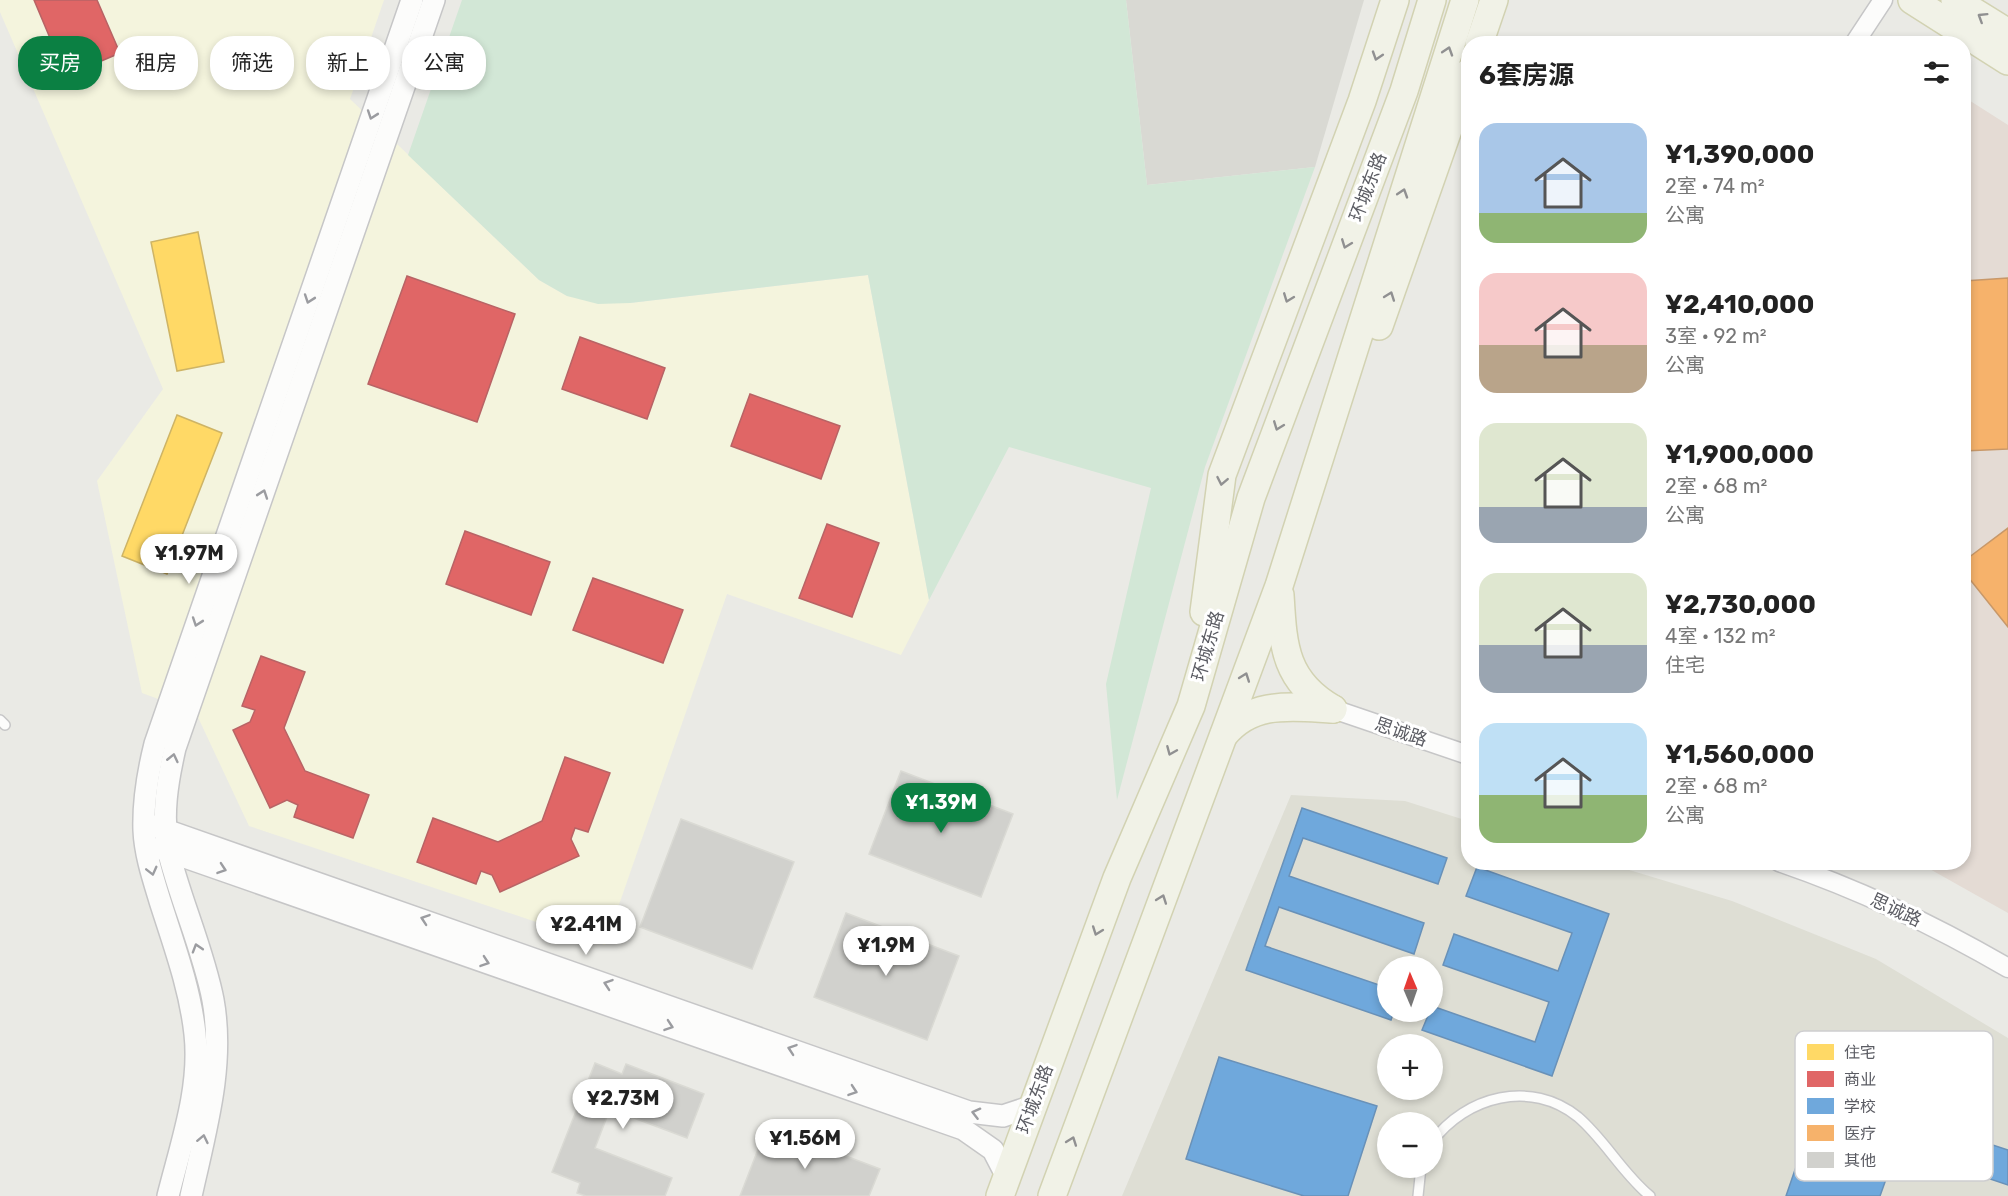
<!DOCTYPE html>
<html lang="zh">
<head>
<meta charset="utf-8">
<style>
  :root { --surface:#fff; --page:#f2f2f2; --text:#222; --muted:#767676; --accent:#0b8043 }
  body { margin:0; font-family:Rubik,"Noto Sans SC",sans-serif; background:var(--page); color:var(--text); height:100vh; display:flex; flex-direction:column; font-size:22px; white-space:nowrap }
  * { box-sizing:border-box; margin:0 }
  p { font-size:20px; color:var(--muted) }
  .icon { flex:none; width:33px; height:33px; fill:none; stroke:currentColor; stroke-width:2; stroke-linecap:round; stroke-linejoin:round }
  .map { position:relative; flex:1; overflow:hidden }
  .side { position:absolute; left:1461px; top:36px; width:510px; height:834px; display:flex; flex-direction:column; background:var(--surface); border-radius:24px; box-shadow:0 3px 9px #0003 }
  .side>* { flex:none }
  .top-card { position:absolute; left:18px; top:36px; width:570px; height:54px; display:flex; gap:12px }
  .needle { width:39px; rotate:358deg }
  .fabs { position:absolute; left:1377px; top:956px; display:grid; gap:12px }
  .fabs a { display:grid; place-items:center; width:66px; height:66px; border-radius:50%; background:var(--surface); box-shadow:0 3px 9px #0003; font-size:30px }
  .price { position:absolute; translate:-50% -51px; padding:0 14px; border-radius:21px; background:#fff; color:#222; font-size:20px; line-height:39px; filter:drop-shadow(0 2px 3px #0008) }
  .price::after { content:''; position:absolute; left:50%; top:36px; width:18px; height:14px; margin-left:-9px; background:inherit; clip-path:polygon(0 0,100% 0,50% 100%) }
  .price.active { background:var(--accent); color:#fff }
  ul { padding:0; list-style:none }
  li { display:flex; align-items:center; gap:18px; height:150px; padding:0 18px }
  li span { display:grid; place-items:center; flex:none; width:168px; height:120px; border-radius:18px; color:#555 }
  li>.icon { margin-inline-start:auto }
  span .icon { width:72px; height:72px; fill:#fffc; stroke-width:1 }
  li b { font-size:26px }
  h2 { display:flex; justify-content:space-between; align-items:center; height:72px; padding:0 18px; font-size:26px }
  .tag { padding:0 21px; border-radius:24px; background:var(--surface); box-shadow:0 3px 9px #0003; font-size:21px; line-height:54px }
  .tag.active { background:var(--accent); color:#fff }
  .map>svg:first-child { display:block }
  .commercial { fill:#f4f4dd }
  .industrial { fill:#d9d9d3 }
  .education { fill:#deded4; fill-rule:evenodd }
  .medical { fill:#e4dbd4 }
  .green { fill:#d2e7d6 }
  .homes { fill:#ffd966; stroke:#ceb465; stroke-width:1.5 }
  .shops { fill:#e06666; stroke:#b86365; stroke-width:1.5 }
  .schools { fill:#6fa8dc; stroke:#6991b8; stroke-width:1.5 }
  .health { fill:#f6b26b; stroke:#c89869; stroke-width:1.5 }
  .building { fill:#d1d1cd; stroke:#dadad4; stroke-width:1.5 }
  .lines { fill:none; stroke-linecap:round; stroke-linejoin:round }
  .service-casing { stroke:#c6c6c7; stroke-width:12 }
  .minor-casing { stroke:#c6c6c7; stroke-width:21 }
  .tertiary-casing { stroke:#c6c6c7; stroke-width:24 }
  .primary-casing { stroke:#d2d2b2; stroke-width:30 }
  .service { stroke:#fcfcfb; stroke-width:9 }
  .minor { stroke:#fcfcfb; stroke-width:18 }
  .tertiary { stroke:#fcfcfb; stroke-width:21 }
  .primary { stroke:#f1f2e7; stroke-width:27 }
  .oneway { stroke:#909091 }
  .oneway2 { stroke:#9b9ca0 }
  .labels { text-anchor:middle; dominant-baseline:central; stroke-width:6; stroke-linejoin:round; paint-order:stroke }
  .street-label { font-size:18px; fill:#5b5c63; stroke:#fff }
  .key { fill:#fff; stroke:#ceced0; stroke-width:1.5 }
  .key-label { font-size:16px; fill:#5b5c63 }
</style>
</head>
<body>
<div class="map">
<svg width="2008" height="1196" viewBox="0 0 2008 1196">
  <rect width="100%" height="100%" fill="#eaeae5"/>
  <polygon class="commercial" points="0,0 384,0 350,99 539,280 567,296 630,303 868,275 929,600 901,655 727,594 605,945 249,826 196,713 142,693 97,481 163,389 0,12"/>
  <polygon class="industrial" points="1126,0 1364,0 1315,167 1147,185"/>
  <path class="education" d="M1291,795L1405,801L1468,821V862L1606,863L1732,901L1876,959L2008,1038V1196H1122ZM1388,966H1432V1011H1388ZM1388,1044H1432V1089H1388ZM1388,1122H1432V1167H1388Z"/>
  <polygon class="medical" points="1964,97 2008,125 2008,913 1919,863 1964,862"/>
  <polygon class="green" points="462,0 1126,0 1147,185 1315,167 1205,467 1117,800 1106,684 1151,488 1009,447 929,600 868,275 630,303 598,304 567,296 539,280 408,155"/>
  <g class="homes">
    <polygon points="198,232 224,362 177,371 151,242"/>
    <polygon points="177,415 222,433 167,574 122,556"/>
  </g>
  <g class="shops">
    <polygon points="34,0 97,0 120,53 66,76"/>
    <polygon points="407,276 515,314 477,422 368,384"/>
    <polygon points="580,337 665,368 647,419 562,389"/>
    <polygon points="750,394 840,426 821,479 731,446"/>
    <polygon points="827,524 879,543 852,617 799,598"/>
    <polygon points="465,531 550,562 531,615 446,584"/>
    <polygon points="593,578 683,610 663,663 573,630"/>
    <polygon points="261,656 305,672 284,728 305,771 369,795 353,838 294,817 298,805 287,800 270,808 233,730 250,722 255,710 242,706"/>
    <polygon points="565,757 610,773 588,832 575,828 571,839 579,856 500,892 492,875 481,871 476,884 417,862 433,818 498,842 542,821"/>
  </g>
  <g class="schools">
    <polygon points="1302,808 1447,858 1438,884 1303,838 1289,876 1424,923 1414,954 1279,907 1265,946 1388,988 1388,1011 1394,1011 1391,1020 1246,970"/>
    <polygon points="1477,867 1609,914 1552,1076 1422,1030 1432,1006 1535,1042 1549,1002 1443,965 1454,934 1558,971 1572,933 1466,896"/>
    <polygon points="1219,1057 1377,1106 1348,1196 1304,1196 1186,1159"/>
    <polygon points="1821,1094 1906,1123 1880,1196 1786,1196"/>
    <polygon points="1935,1126 2008,1150 2008,1185 1925,1157"/>
  </g>
  <g class="health">
    <polygon points="2008,278 2008,449 1964,451 1964,281"/>
    <polygon points="2008,528 2008,627 1964,572 1964,561"/>
  </g>
  <g class="building">
    <polygon points="901,771 1013,814 981,897 869,854"/>
    <polygon points="681,819 794,862 752,969 640,927"/>
    <polygon points="846,913 959,956 927,1040 814,997"/>
    <polygon points="595,1063 622,1074 626,1064 704,1094 687,1138 610,1109 595,1148 672,1178 665,1196 586,1196 577,1193 580,1183 552,1172"/>
    <polygon points="767,1126 880,1169 869,1196 740,1196"/>
  </g>
  <g class="lines">
    <g class="service-casing">
      <g id="service">
        <polyline points="0,720 5,725"/>
        <path d="M1432,1142C1466,1096 1531,1079 1578,1117C1605,1140 1622,1173 1650,1196"/>
        <polyline points="1418,1196 1421,1167"/>
      </g>
    </g>
    <g class="minor-casing">
      <g id="minor">
        <polyline points="1854,44 1883,0"/>
        <polyline points="1333,709 1468,755"/>
        <path d="M1779,862C1858,889 1936,926 2008,968"/>
      </g>
    </g>
    <g class="tertiary-casing">
      <g id="tertiary">
        <polyline points="154,826 969,1112 1003,1116 1033,1106"/>
        <polyline points="159,848 963,1129 993,1150 1007,1177"/>
        <path d="M168,1196C181,1144 201,1088 195,1034C190,988 174,945 160,901C153,878 145,854 144,830C143,800 148,772 155,744L412,0"/>
        <path d="M191,1196C205,1132 225,1066 213,1000C204,952 180,899 168,850C162,814 167,783 175,748L434,0"/>
      </g>
    </g>
    <g class="primary-casing">
      <g id="primary">
        <polyline points="1912,0 2008,61"/>
        <polyline points="1955,0 2008,33"/>
        <polyline points="1479,44 1494,0"/>
        <polyline points="1379,326 1468,73"/>
        <path d="M1280,595C1283,645 1284,681 1333,709"/>
        <polyline points="1204,612 1222,475 1362,101 1395,0"/>
        <path d="M1224,735C1253,700 1292,707 1333,709"/>
        <polyline points="1000,1196 1117,878 1191,706 1251,498 1404,91 1432,0"/>
        <polyline points="1052,1196 1279,586 1465,0"/>
      </g>
    </g>
    <use href="#service" class="service"/>
    <use href="#minor" class="minor"/>
    <use href="#tertiary" class="tertiary"/>
    <use href="#primary" class="primary"/>
  </g>
  <defs><path id="oneway-chevron" d="M-2-3.5L2.5 0L-2 3.5" fill="none" stroke-width="1.6" stroke-linecap="round" stroke-linejoin="round" transform="scale(1.5)"/></defs>
  <g class="oneway">
    <use href="#oneway-chevron" transform="translate(1982 17) rotate(-148)"/>
    <use href="#oneway-chevron" transform="translate(1448 51) rotate(-72)"/>
    <use href="#oneway-chevron" transform="translate(1377 56) rotate(108)"/>
    <use href="#oneway-chevron" transform="translate(1403 193) rotate(-72)"/>
    <use href="#oneway-chevron" transform="translate(1346 244) rotate(111)"/>
    <use href="#oneway-chevron" transform="translate(1390 296) rotate(-70)"/>
    <use href="#oneway-chevron" transform="translate(1288 298) rotate(111)"/>
    <use href="#oneway-chevron" transform="translate(1278 426) rotate(111)"/>
    <use href="#oneway-chevron" transform="translate(1222 481) rotate(101)"/>
    <use href="#oneway-chevron" transform="translate(1245 677) rotate(-70)"/>
    <use href="#oneway-chevron" transform="translate(1171 751) rotate(113)"/>
    <use href="#oneway-chevron" transform="translate(1162 899) rotate(-70)"/>
    <use href="#oneway-chevron" transform="translate(1097 931) rotate(110)"/>
    <use href="#oneway-chevron" transform="translate(1072 1141) rotate(-70)"/>
  </g>
  <g class="oneway2">
    <use href="#oneway-chevron" transform="translate(372 115) rotate(109)"/>
    <use href="#oneway-chevron" transform="translate(309 299) rotate(109)"/>
    <use href="#oneway-chevron" transform="translate(263 494) rotate(-71)"/>
    <use href="#oneway-chevron" transform="translate(197 622) rotate(109)"/>
    <use href="#oneway-chevron" transform="translate(173 758) rotate(-77)"/>
    <use href="#oneway-chevron" transform="translate(222 869) rotate(19)"/>
    <use href="#oneway-chevron" transform="translate(152 871) rotate(76)"/>
    <use href="#oneway-chevron" transform="translate(425 919) rotate(-161)"/>
    <use href="#oneway-chevron" transform="translate(197 948) rotate(-107)"/>
    <use href="#oneway-chevron" transform="translate(485 962) rotate(19)"/>
    <use href="#oneway-chevron" transform="translate(608 984) rotate(-161)"/>
    <use href="#oneway-chevron" transform="translate(669 1026) rotate(19)"/>
    <use href="#oneway-chevron" transform="translate(792 1049) rotate(-161)"/>
    <use href="#oneway-chevron" transform="translate(853 1091) rotate(19)"/>
    <use href="#oneway-chevron" transform="translate(976 1113) rotate(-166)"/>
    <use href="#oneway-chevron" transform="translate(203 1139) rotate(-78)"/>
  </g>
  <g class="labels">
    <g class="street-label">
      <text transform="translate(1368 187) rotate(-69)">环城东路</text>
      <text transform="translate(1208 646) rotate(-74)">环城东路</text>
      <text transform="translate(1401 732) rotate(19)">思诚路</text>
      <text transform="translate(1896 910) rotate(25)">思诚路</text>
      <text transform="translate(1035 1099) rotate(-70)">环城东路</text>
    </g>
  </g>
  <rect x="1795" y="1031" width="198" height="150" rx="9" class="key"/>
  <rect x="1807" y="1044" width="27" height="16" fill="#ffd966"/>
  <rect x="1807" y="1071" width="27" height="16" fill="#e06666"/>
  <rect x="1807" y="1098" width="27" height="16" fill="#6fa8dc"/>
  <rect x="1807" y="1125" width="27" height="16" fill="#f6b26b"/>
  <rect x="1807" y="1152" width="27" height="16" fill="#d1d1cd"/>
  <g class="key-label">
    <text x="1844" y="1058">住宅</text>
    <text x="1844" y="1085">商业</text>
    <text x="1844" y="1112">学校</text>
    <text x="1844" y="1139">医疗</text>
    <text x="1844" y="1166">其他</text>
  </g>
</svg>
<div class="fabs">
<a><svg class="needle" viewBox="-14 -14 28 28"><path d="M0-13l5 13h-10z" fill="#e53935"/><path d="M0 13l5-13h-10z" fill="#767676"/></svg></a>
<a>+</a>
<a>−</a>
</div>
<b class="price" style="left:189px;top:585px">¥1.97M</b>
<b class="price active" style="left:941px;top:834px">¥1.39M</b>
<b class="price" style="left:586px;top:956px">¥2.41M</b>
<b class="price" style="left:886px;top:977px">¥1.9M</b>
<b class="price" style="left:623px;top:1130px">¥2.73M</b>
<b class="price" style="left:805px;top:1170px">¥1.56M</b>
<div class="top-card">
<a class="tag active">买房</a>
<a class="tag">租房</a>
<a class="tag">筛选</a>
<a class="tag">新上</a>
<a class="tag">公寓</a>
</div>
<section class="side">
<h2>6套房源<svg class="icon" aria-label="filters" viewBox="0 0 24 24"><path d="M4 7h16M4 17h16"/><circle cx="9" cy="7" r="2"/><circle cx="15" cy="17" r="2"/></svg></h2>
<ul>
<li><span style="background:linear-gradient(#a9c7e8 75%,#8fb573 0)"><svg class="icon" aria-label="home" viewBox="0 0 24 24"><path d="M3 11l9-7 9 7M6 9v11h12V9"/></svg></span><div><b>¥1,390,000</b><p>2室 · 74 m²</p><p>公寓</p></div></li>
<li><span style="background:linear-gradient(#f6c9c9 60%,#b9a48a 0)"><svg class="icon" aria-label="home" viewBox="0 0 24 24"><path d="M3 11l9-7 9 7M6 9v11h12V9"/></svg></span><div><b>¥2,410,000</b><p>3室 · 92 m²</p><p>公寓</p></div></li>
<li><span style="background:linear-gradient(#dfe7d0 70%,#9aa5b1 0)"><svg class="icon" aria-label="home" viewBox="0 0 24 24"><path d="M3 11l9-7 9 7M6 9v11h12V9"/></svg></span><div><b>¥1,900,000</b><p>2室 · 68 m²</p><p>公寓</p></div></li>
<li><span style="background:linear-gradient(#dfe7d0 60%,#9aa5b1 0)"><svg class="icon" aria-label="home" viewBox="0 0 24 24"><path d="M3 11l9-7 9 7M6 9v11h12V9"/></svg></span><div><b>¥2,730,000</b><p>4室 · 132 m²</p><p>住宅</p></div></li>
<li><span style="background:linear-gradient(#bfe0f5 60%,#8fb573 0)"><svg class="icon" aria-label="home" viewBox="0 0 24 24"><path d="M3 11l9-7 9 7M6 9v11h12V9"/></svg></span><div><b>¥1,560,000</b><p>2室 · 68 m²</p><p>公寓</p></div></li>
</ul>
</section>
</div>
</body>
</html>
